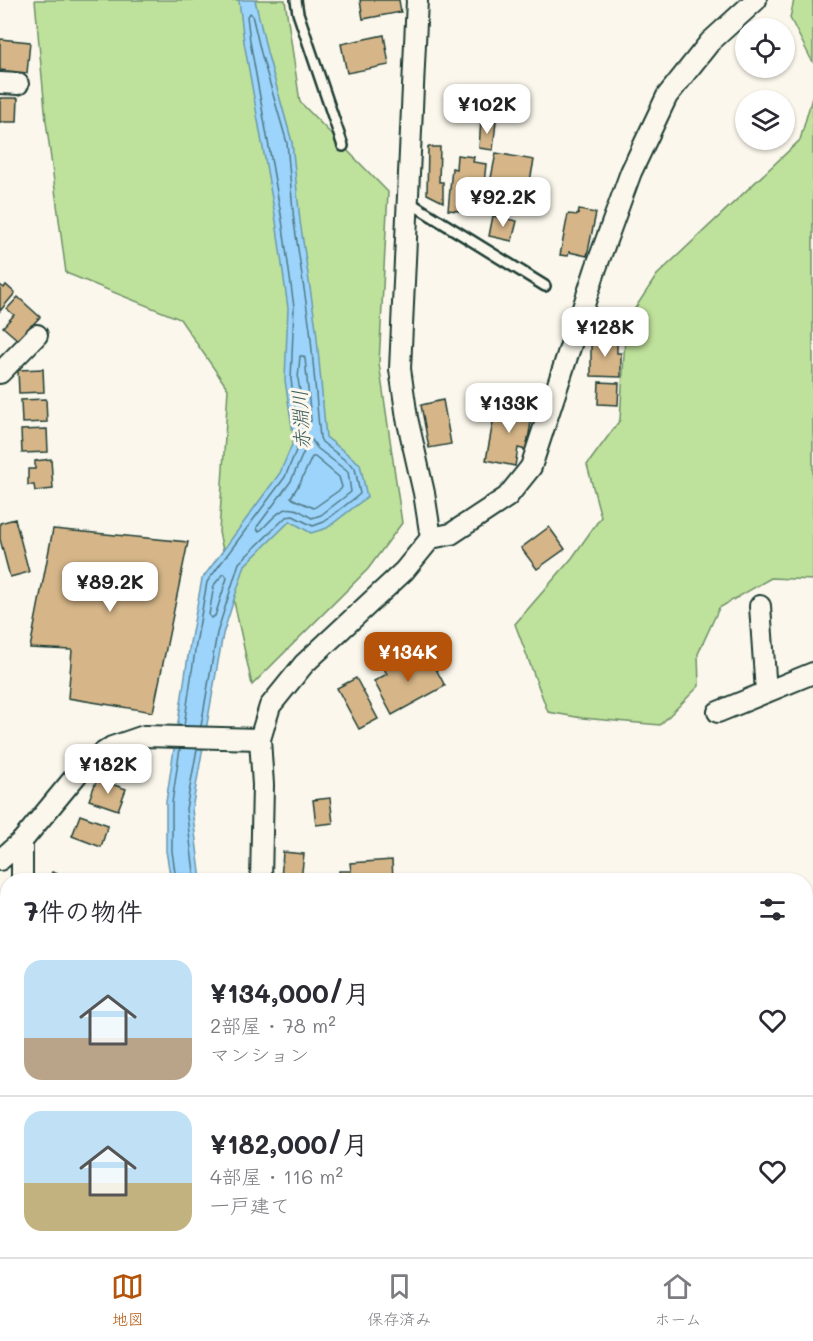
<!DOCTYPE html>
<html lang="ja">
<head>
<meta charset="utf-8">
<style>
  :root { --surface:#fff; --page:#f2f2f3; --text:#2b2b33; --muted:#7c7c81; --line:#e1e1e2; --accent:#b45309 }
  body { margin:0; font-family:Mali,"Klee One",sans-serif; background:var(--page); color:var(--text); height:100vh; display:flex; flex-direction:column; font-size:22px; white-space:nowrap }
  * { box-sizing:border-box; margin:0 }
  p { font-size:20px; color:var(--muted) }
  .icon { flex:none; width:33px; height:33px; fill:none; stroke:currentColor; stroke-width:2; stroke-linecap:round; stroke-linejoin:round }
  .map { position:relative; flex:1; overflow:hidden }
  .panel { position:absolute; left:0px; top:873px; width:813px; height:384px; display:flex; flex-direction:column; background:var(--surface); border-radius:24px 24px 0 0; box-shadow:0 2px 4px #0004 }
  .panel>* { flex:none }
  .controls { position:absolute; left:735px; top:18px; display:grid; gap:12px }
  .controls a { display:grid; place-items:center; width:60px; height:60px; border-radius:50%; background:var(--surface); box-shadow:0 2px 4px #0004; font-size:30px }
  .price { position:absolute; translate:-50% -51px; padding:0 14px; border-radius:12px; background:#fff; color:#222; font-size:20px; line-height:39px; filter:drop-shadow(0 2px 3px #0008) }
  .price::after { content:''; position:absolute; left:50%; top:36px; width:18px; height:14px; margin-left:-9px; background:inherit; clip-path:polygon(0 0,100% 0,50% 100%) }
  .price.current { background:var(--accent); color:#fff }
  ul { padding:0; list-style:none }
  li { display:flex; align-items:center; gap:18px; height:150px; padding:0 24px }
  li+li { border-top:2px solid var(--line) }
  li span { display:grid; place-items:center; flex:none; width:168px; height:120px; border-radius:18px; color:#555 }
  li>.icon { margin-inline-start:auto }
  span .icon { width:72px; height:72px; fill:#fffc; stroke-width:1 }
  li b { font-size:26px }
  h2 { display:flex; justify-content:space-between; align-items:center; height:72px; padding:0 24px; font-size:26px }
  .dock { display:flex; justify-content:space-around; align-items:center; height:84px; border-top:2px solid var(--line); background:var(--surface); font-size:16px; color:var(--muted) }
  .dock a { display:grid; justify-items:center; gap:3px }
  .dock .current { color:var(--accent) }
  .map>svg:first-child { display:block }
  .green { fill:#bee19b; stroke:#6e8f68; stroke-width:1.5 }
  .water { fill:#9cd4fc; stroke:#6a98ac; stroke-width:1.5 }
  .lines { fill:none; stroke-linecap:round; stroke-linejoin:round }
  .shore { stroke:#517984; stroke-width:1.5 }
  .building { fill:#d6b689; stroke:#1f3d34; stroke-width:1.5 }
  .lane-casing { stroke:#1f3d34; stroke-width:14 }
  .street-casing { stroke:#1f3d34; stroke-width:24 }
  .lane { stroke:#fbf7ec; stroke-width:9 }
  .street { stroke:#fbf7ec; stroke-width:20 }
  .labels { text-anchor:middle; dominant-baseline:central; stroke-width:6; stroke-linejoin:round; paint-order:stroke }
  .water-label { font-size:20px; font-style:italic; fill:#385b5c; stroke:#fbf7ec }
</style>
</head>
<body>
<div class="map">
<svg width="813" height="1257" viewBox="0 0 813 1257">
  <rect width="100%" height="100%" fill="#fbf7ec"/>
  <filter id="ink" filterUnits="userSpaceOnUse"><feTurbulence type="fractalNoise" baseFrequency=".0167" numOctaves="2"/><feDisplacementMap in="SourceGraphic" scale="12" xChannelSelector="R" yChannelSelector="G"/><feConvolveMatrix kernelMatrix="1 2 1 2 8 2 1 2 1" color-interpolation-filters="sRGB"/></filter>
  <g filter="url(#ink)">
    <g class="green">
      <polygon points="35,0 285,0 300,102 388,192 379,363 402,523 368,569 252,685 219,532 228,389 180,319 66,273 46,121"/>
      <polygon points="794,0 813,0 813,63 790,18"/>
      <polygon points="813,94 813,580 771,578 719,608 698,654 699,686 660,725 582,718 548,712 515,624 572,558 601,517 587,465 620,420 626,322 657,275 800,140"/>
      <polygon points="303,1250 778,1250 779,1257 305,1257"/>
    </g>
    <polygon class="water" points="239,0 255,0 267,52 292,142 300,221 316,328 326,437 360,464 367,497 327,528 311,533 290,521 245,565 223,634 192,809 201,880 171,880 166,851 166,802 190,643 202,579 280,473 294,440 285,380 288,308 276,221 244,42"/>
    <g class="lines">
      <g class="shore">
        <polygon points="300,356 303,356 305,358 311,421 308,424 305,422 298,379"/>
        <path d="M309,440H312L317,448L348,472L351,492L321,515L312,518C306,515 300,510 294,509C281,505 269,523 261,530L258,531L257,527L291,481Z"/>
        <polygon points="312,457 315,457 339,477 342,487 341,489 314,508 293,499 291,497 300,483"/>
        <polygon points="225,574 227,578 215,616 211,618 209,615 214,585 222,575"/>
        <polyline points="184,726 196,644 207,582 285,477 300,441 291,380 294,307 282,220 250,41 247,16 250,13 252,15 261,53 287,143 294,222 310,329 320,438 322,442 355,468 360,494 324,522 313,526 293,516 286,517 239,563 217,633 201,726"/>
        <polyline points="176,880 172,851 172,803 180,748"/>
        <polyline points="195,880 186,809 197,749"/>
      </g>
    </g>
    <g class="building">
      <polygon points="360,0 399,0 401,12 363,19"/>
      <polygon points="384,35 389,65 347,73 341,44"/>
      <polygon points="0,39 30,42 27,73 0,70"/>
      <polygon points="0,98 18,98 17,122 0,122"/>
      <polygon points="481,120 496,121 493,150 479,148"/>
      <polygon points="428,147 440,147 439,182 443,182 443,202 427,194"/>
      <polygon points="496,153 534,160 525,207 496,201 498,195 488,193"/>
      <polygon points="457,155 474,157 473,162 486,164 481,213 448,210 452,168 456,169"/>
      <polygon points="579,210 596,213 587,256 569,252 568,256 560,255 568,214 578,215"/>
      <polygon points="493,216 517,221 512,241 489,236"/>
      <polygon points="0,285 4,288 6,285 15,293 0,311"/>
      <polygon points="18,297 40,317 18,340 3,327 14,315 7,309"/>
      <polygon points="591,338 617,338 617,353 621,353 621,377 591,376"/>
      <polygon points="43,369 44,392 19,393 18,370"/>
      <polygon points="599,382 619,383 618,405 598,404"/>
      <polygon points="46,399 47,422 22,423 21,400"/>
      <polygon points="443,400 451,444 429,448 421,405"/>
      <polygon points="521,404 534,406 526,450 518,448 515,466 486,460 496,406 520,411"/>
      <polygon points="47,429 48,452 22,453 21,430"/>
      <polygon points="51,459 53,489 35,491 34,485 28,485 28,469 35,469 35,461"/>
      <polygon points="15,519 29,572 10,577 0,539 0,523"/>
      <polygon points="549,527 565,549 537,569 521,548"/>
      <polygon points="53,529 188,542 153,712 68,698 72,650 30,648"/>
      <polygon points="428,654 445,686 392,715 374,681 387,674 383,667 398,658 403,667"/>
      <polygon points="356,678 378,719 359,729 337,688"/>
      <polygon points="97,779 126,789 118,810 89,800"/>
      <polygon points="330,798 333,823 316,825 313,800"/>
      <polygon points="80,815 108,825 101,847 72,836"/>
      <polygon points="283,852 304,854 301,880 281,880"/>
      <polygon points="392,860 393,880 339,880 339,871 351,871 350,863"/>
      <polygon points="52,872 75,880 49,880"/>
      <polygon points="0,1152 8,1156 8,1170 2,1182 0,1181"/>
      <polygon points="20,1250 23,1250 40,1257 17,1257"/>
      <polygon points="262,1250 264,1257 227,1257"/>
    </g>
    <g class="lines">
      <g class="lane-casing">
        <g id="lane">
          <polyline points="296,0 298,13 343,146"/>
          <polyline points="409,202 545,286"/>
        </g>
      </g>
      <g class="street-casing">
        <g id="street">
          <polyline points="417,0 400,369 407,418 424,493 431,538"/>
          <polyline points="0,83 18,84"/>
          <polyline points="0,373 37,335"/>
          <polyline points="760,606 766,692"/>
          <polyline points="718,712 813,673"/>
          <polyline points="22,841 22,880"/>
          <polyline points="0,860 22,841 84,766 112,747 144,736 260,739"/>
          <polyline points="261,880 263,785 260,739 270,706 304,664 404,571 431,538 451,534 507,497 531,467 596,268 631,172 667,96 710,42 756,0"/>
          <polyline points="0,928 8,916"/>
          <polyline points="0,948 8,951"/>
          <polyline points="0,1082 8,1085"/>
          <polyline points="0,1222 8,1205"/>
          <polyline points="280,1250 282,1257"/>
        </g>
      </g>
      <use href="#lane" class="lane"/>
      <use href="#street" class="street"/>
    </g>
  </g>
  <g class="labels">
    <g class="water-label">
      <text transform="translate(300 420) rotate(-93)">赤淵川</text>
    </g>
  </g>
</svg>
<div class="controls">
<a><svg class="icon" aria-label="locate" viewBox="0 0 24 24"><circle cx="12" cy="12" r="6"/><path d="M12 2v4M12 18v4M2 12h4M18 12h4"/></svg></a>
<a><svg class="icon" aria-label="layers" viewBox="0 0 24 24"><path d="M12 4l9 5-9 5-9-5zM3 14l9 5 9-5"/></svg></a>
</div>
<b class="price" style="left:487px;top:135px">¥102K</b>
<b class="price" style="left:503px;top:228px">¥92.2K</b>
<b class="price" style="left:605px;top:358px">¥128K</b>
<b class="price" style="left:509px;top:434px">¥133K</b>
<b class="price" style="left:110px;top:613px">¥89.2K</b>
<b class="price current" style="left:408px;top:683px">¥134K</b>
<b class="price" style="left:108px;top:795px">¥182K</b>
<section class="panel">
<h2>7件の物件<svg class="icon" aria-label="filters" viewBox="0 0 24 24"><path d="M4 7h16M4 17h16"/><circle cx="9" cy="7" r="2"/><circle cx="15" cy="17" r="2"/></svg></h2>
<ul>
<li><span style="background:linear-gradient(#bfe0f5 65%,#b9a48a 0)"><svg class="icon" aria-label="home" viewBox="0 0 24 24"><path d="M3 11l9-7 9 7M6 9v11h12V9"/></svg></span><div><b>¥134,000/月</b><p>2部屋 · 78 m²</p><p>マンション</p></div><svg class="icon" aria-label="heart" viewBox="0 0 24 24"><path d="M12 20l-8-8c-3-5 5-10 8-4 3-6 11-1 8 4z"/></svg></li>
<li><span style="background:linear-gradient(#bfe0f5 60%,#c2b280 0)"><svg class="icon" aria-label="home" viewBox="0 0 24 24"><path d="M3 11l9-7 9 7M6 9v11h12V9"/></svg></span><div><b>¥182,000/月</b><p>4部屋 · 116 m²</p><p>一戸建て</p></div><svg class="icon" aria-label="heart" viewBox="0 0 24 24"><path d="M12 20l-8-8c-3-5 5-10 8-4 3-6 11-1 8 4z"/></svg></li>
</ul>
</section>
</div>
<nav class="dock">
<a class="current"><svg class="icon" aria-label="map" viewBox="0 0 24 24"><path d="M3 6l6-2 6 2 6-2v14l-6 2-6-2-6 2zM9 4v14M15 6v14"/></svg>地図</a>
<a><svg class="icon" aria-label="saved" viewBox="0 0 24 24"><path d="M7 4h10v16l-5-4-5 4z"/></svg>保存済み</a>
<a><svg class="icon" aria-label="home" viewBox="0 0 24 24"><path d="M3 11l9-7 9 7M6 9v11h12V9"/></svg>ホーム</a>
</nav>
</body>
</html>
